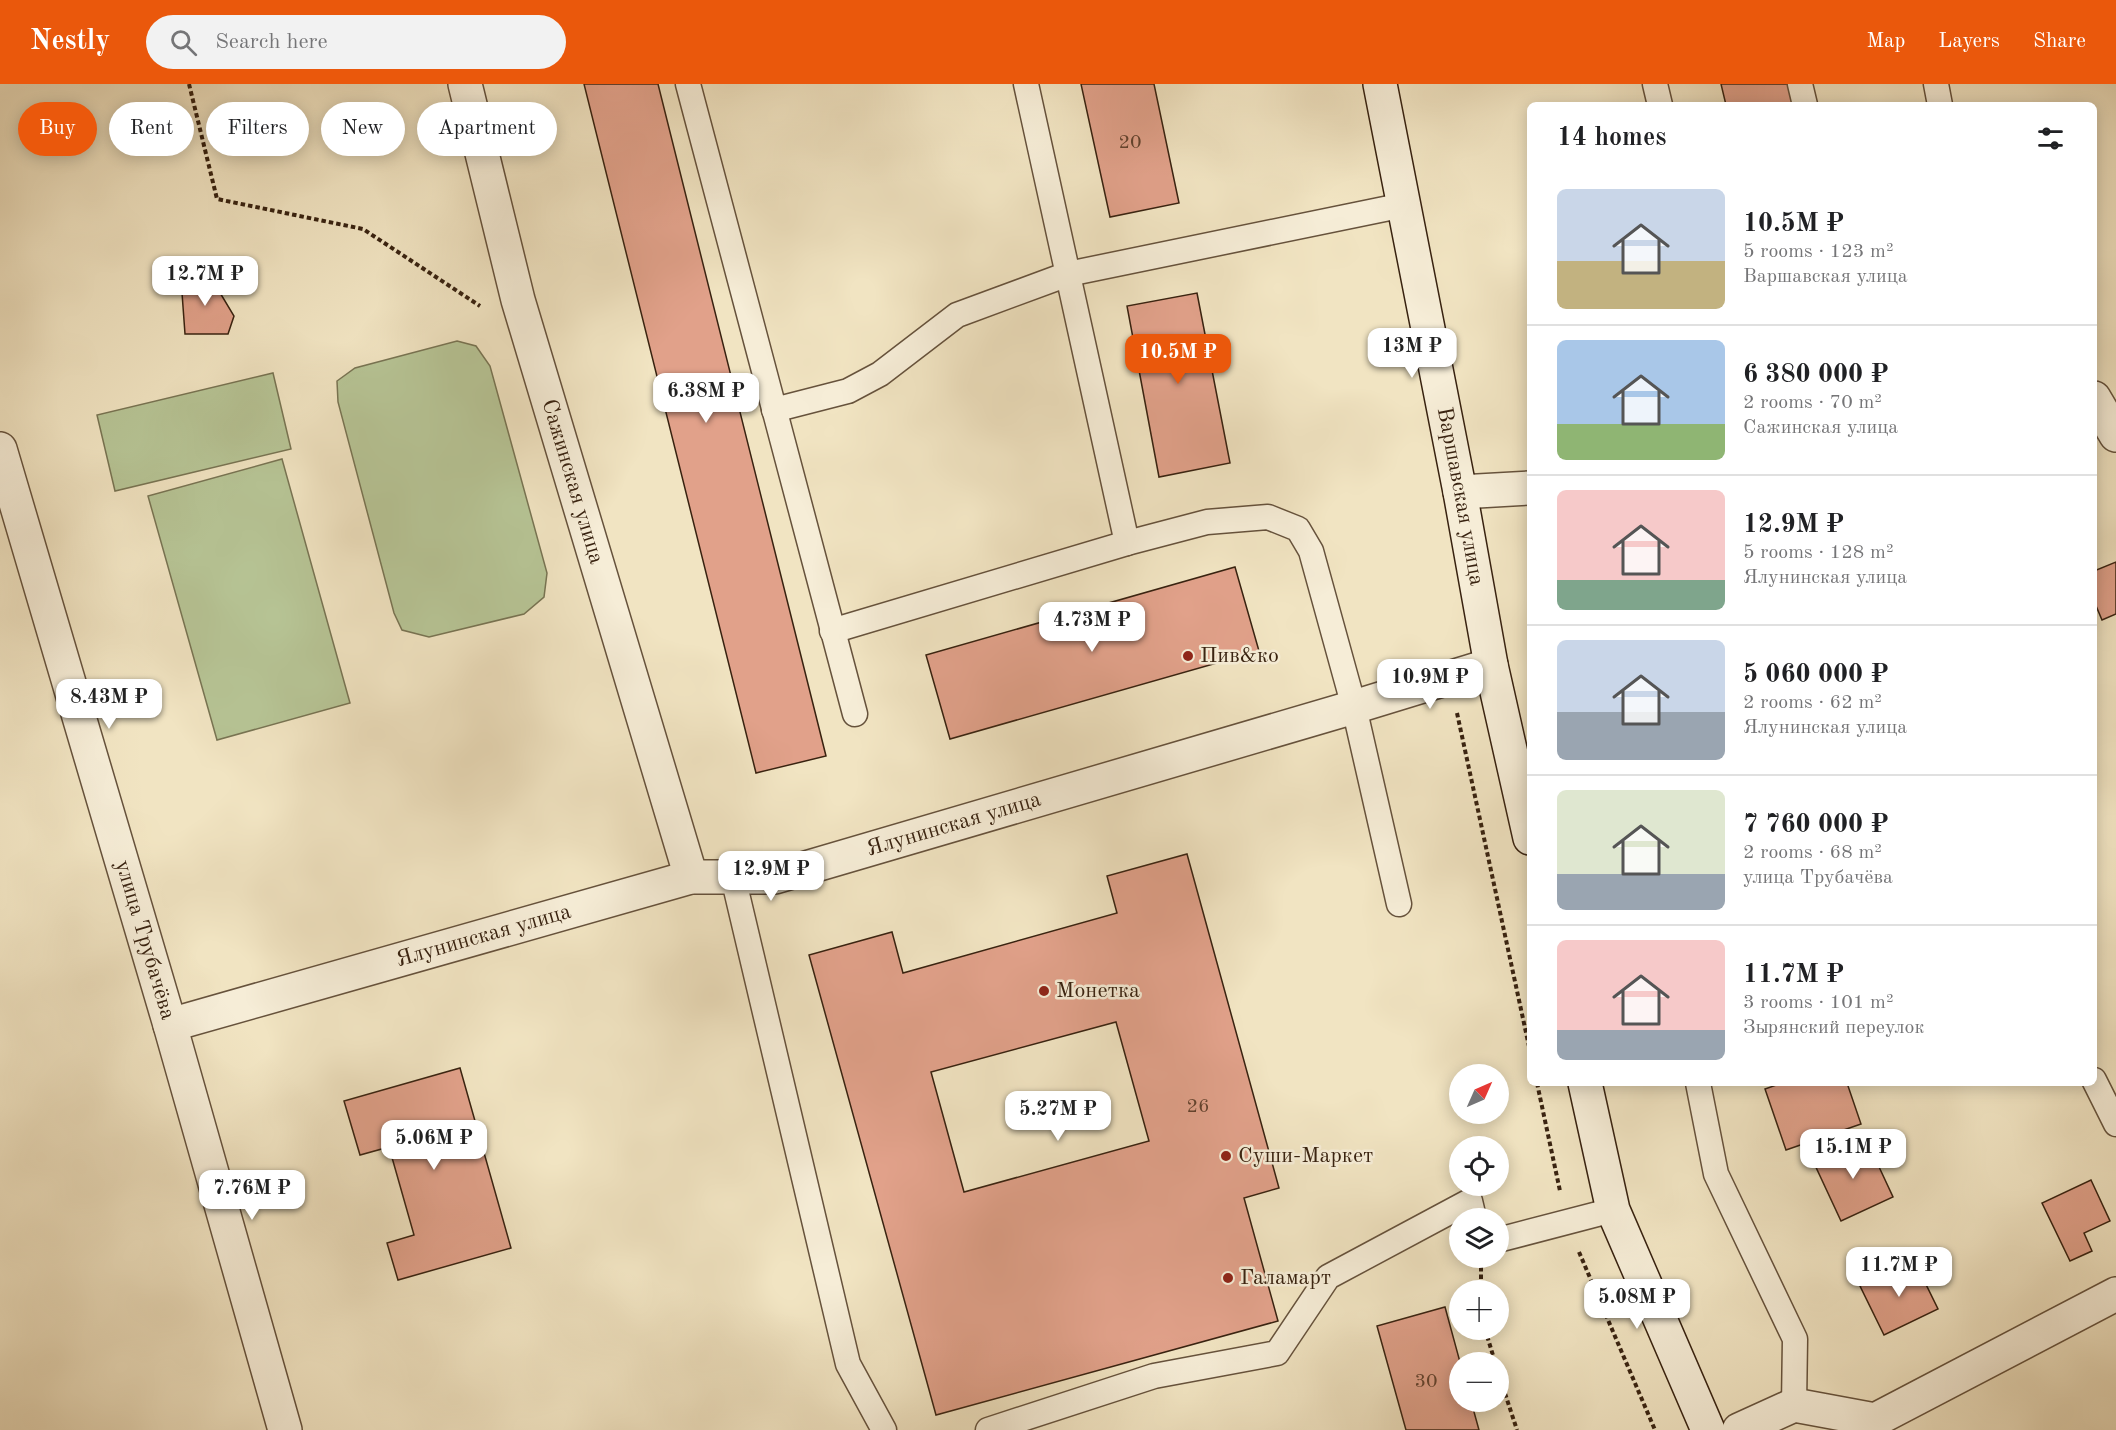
<!DOCTYPE html>
<html lang="en">
<head>
<meta charset="utf-8">
<style>
  :root { --surface:#fff; --page:#f2f2f2; --text:#202124; --muted:#757577; --line:#e0e0e0; --accent:#ea580c }
  body { margin:0; font-family:"Old Standard TT",serif; background:var(--page); color:var(--text); height:100vh; display:flex; flex-direction:column; font-size:22px; white-space:nowrap }
  * { box-sizing:border-box; margin:0 }
  p { font-size:20px; color:var(--muted) }
  .icon { flex:none; width:33px; height:33px; fill:none; stroke:currentColor; stroke-width:2; stroke-linecap:round; stroke-linejoin:round }
  .map { position:relative; flex:1; overflow:hidden }
  .side { position:absolute; left:1527px; top:18px; width:570px; height:984px; display:flex; flex-direction:column; background:var(--surface); border-radius:9px; box-shadow:0 3px 15px #0003 }
  .side>* { flex:none }
  .top-card { position:absolute; left:18px; top:18px; width:570px; height:54px; display:flex; gap:12px }
  .needle { width:39px; rotate:45deg }
  .controls { position:absolute; left:1449px; top:980px; display:grid; gap:12px }
  .controls a { display:grid; place-items:center; width:60px; height:60px; border-radius:50%; background:var(--surface); box-shadow:0 3px 15px #0003; font-size:30px }
  .price { position:absolute; translate:-50% -51px; padding:0 14px; border-radius:12px; background:#fff; color:#222; font-size:20px; line-height:39px; filter:drop-shadow(0 2px 3px #0008) }
  .price::after { content:''; position:absolute; left:50%; top:36px; width:18px; height:14px; margin-left:-9px; background:inherit; clip-path:polygon(0 0,100% 0,50% 100%) }
  .price.active { background:var(--accent); color:#fff }
  ul { padding:0; list-style:none }
  li { display:flex; align-items:center; gap:18px; height:150px; padding:0 30px }
  li+li { border-top:2px solid var(--line) }
  li span { display:grid; place-items:center; flex:none; width:168px; height:120px; border-radius:9px; color:#555 }
  li>.icon { margin-inline-start:auto }
  span .icon { width:72px; height:72px; fill:#fffc; stroke-width:1 }
  li b { font-size:26px }
  h2 { display:flex; justify-content:space-between; align-items:center; height:72px; padding:0 30px; font-size:26px }
  .chip { padding:0 21px; border-radius:27px; background:var(--surface); box-shadow:0 3px 15px #0003; font-size:21px; line-height:54px }
  .chip.active { background:var(--accent); color:#fff }
  header { display:flex; align-items:center; gap:36px; box-sizing:border-box; height:84px; padding:0 30px; background:var(--accent); color:#fff }
  header strong { font-size:28px }
  nav { display:flex; gap:33px; margin-inline-start:auto; font-size:21px }
  .search { width:420px; height:54px; background:var(--page); display:flex; align-items:center; gap:15px; box-sizing:border-box; padding:0 21px; border-radius:33px; color:var(--muted); font-size:22px }
  .map>svg:first-child { display:block }
  .green { fill:#b7c596; stroke:#787453; stroke-width:1.5 }
  .building { fill:#e1a18a; stroke:#382210; stroke-width:1.5; fill-rule:evenodd }
  .lines { fill:none; stroke-linecap:round; stroke-linejoin:round }
  .service-casing { stroke:#66523c; stroke-width:27 }
  .minor-casing { stroke:#66523c; stroke-width:36 }
  .secondary-casing { stroke:#382210; stroke-width:36 }
  .path { stroke:#382210; stroke-width:4; stroke-dasharray:4.5 3; stroke-linecap:butt }
  .service { stroke:#f6edd7; stroke-width:24 }
  .minor { stroke:#f6edd7; stroke-width:33 }
  .secondary { stroke:#f6edd7; stroke-width:33 }
  .poi-dot { fill:#8f2418; stroke:#f6edd7; stroke-width:2 }
  .labels { text-anchor:middle; dominant-baseline:central; stroke-width:5; stroke-linejoin:round; paint-order:stroke }
  .number-label { font-size:20px; fill:#62422e }
  .street-label { font-size:22px; fill:#382210; stroke:#f6edd7 }
  .poi-label { font-size:22px; fill:#382210; stroke:#f6edd7; text-anchor:start }
</style>
</head>
<body>
<header>
<strong>Nestly</strong>
<div class="search"><svg class="icon" aria-label="search" viewBox="0 0 24 24"><circle cx="10" cy="10" r="6"/><path d="M15 15l6 6"/></svg>Search here</div>
<nav><a>Map</a><a>Layers</a><a>Share</a></nav>
</header>
<div class="map">
<svg width="2116" height="1346" viewBox="0 0 2116 1346">
  <rect width="100%" height="100%" fill="#f1e4c2"/>
  <filter id="stains"><feTurbulence type="fractalNoise" baseFrequency=".00333" numOctaves="4"/><feColorMatrix values="0 0 0 0 .2 0 0 0 0 .09 0 0 0 0 .02 0 0 0 .5 -.17"/></filter>
  <radialGradient id="worn" r=".72"><stop offset=".6" stop-color="#630" stop-opacity="0"/><stop offset="1" stop-color="#630" stop-opacity=".3"/></radialGradient>
  <g class="green">
    <polygon points="457,257 476,262 490,282 547,489 544,513 524,530 429,553 402,546 394,529 338,318 337,297 355,284"/>
    <polygon points="273,289 291,365 115,407 97,331"/>
    <polygon points="282,375 350,619 217,656 148,412"/>
  </g>
  <g class="building">
    <polygon points="584,0 658,0 826,672 756,689"/>
    <polygon points="1081,0 1154,0 1179,119 1110,133"/>
    <polygon points="1721,0 1800,0 1805,21 1726,21"/>
    <polygon points="207,187 234,232 228,250 185,250 181,195"/>
    <polygon points="1197,209 1230,379 1159,393 1127,222"/>
    <polygon points="2116,478 2116,530 2102,536 2094,517 2094,487"/>
    <polygon points="1235,483 1259,567 950,655 926,571"/>
    <path d="M1187,770L1279,1104L1244,1114L1278,1237L936,1331L809,871L892,848L903,889L1117,829L1107,792ZM1116,938L1149,1057L964,1108L931,988Z"/>
    <polygon points="460,984 511,1164 398,1196 387,1159 414,1151 389,1063 360,1071 344,1017"/>
    <polygon points="1782,999 1847,999 1861,1040 1786,1066 1765,1005"/>
    <polygon points="1866,1055 1893,1113 1841,1137 1814,1079"/>
    <polygon points="2091,1096 2110,1137 2084,1149 2092,1167 2070,1177 2042,1119"/>
    <polygon points="1914,1176 1938,1225 1884,1251 1860,1202"/>
    <polygon points="1445,1223 1460,1278 1460,1317 1471,1317 1479,1346 1406,1346 1377,1242"/>
  </g>
  <g class="lines">
    <g class="service-casing">
      <g id="service">
        <polyline points="688,0 855,630"/>
        <polyline points="1026,0 1127,459"/>
        <polyline points="1655,0 1660,21"/>
        <polyline points="1800,0 1805,21"/>
        <polyline points="1936,0 1940,21"/>
        <polyline points="774,326 848,307 880,290 957,231 1068,190 1404,121"/>
        <polyline points="832,547 1127,459 1207,438 1268,433 1298,445 1311,467 1354,623 1399,820"/>
        <polyline points="733,793 848,1280 884,1346"/>
        <polyline points="2094,996 2116,1040"/>
        <polyline points="1698,999 1716,1090 1795,1255 1794,1321"/>
        <polyline points="1498,1156 1613,1126"/>
        <polyline points="988,1346 1154,1292 1277,1269 1328,1193 1470,1117 1474,1134"/>
      </g>
    </g>
    <g class="minor-casing">
      <g id="minor">
        <path id="s1" d="M465,0L518,216L691,793"/>
        <polyline points="2094,314 2116,351"/>
        <path id="s2" d="M0,365L170,941L285,1346"/>
        <polyline points="1460,408 1530,404"/>
        <path id="s3" d="M170,941L691,793H775L1354,623L1491,581"/>
        <polyline points="1739,1346 1794,1321 1875,1336 2116,1210"/>
      </g>
    </g>
    <g class="secondary-casing">
      <g id="secondary">
        <path id="s4" d="M1380,0L1460,408L1491,581L1530,754"/>
        <polyline points="1585,999 1613,1126 1708,1346"/>
      </g>
    </g>
    <g class="path">
      <polyline points="189,0 217,115 363,145 480,222"/>
      <polyline points="1457,629 1530,967"/>
      <polyline points="1537,999 1560,1107"/>
      <polyline points="1579,1168 1655,1346"/>
      <polyline points="1481,1183 1481,1206"/>
      <polyline points="1485,1245 1495,1278"/>
      <polyline points="1498,1288 1517,1346"/>
    </g>
    <use href="#service" class="service"/>
    <use href="#minor" class="minor"/>
    <use href="#secondary" class="secondary"/>
  </g>
  <g class="poi-dot">
    <circle cx="1188" cy="572" r="6"/>
    <circle cx="1044" cy="907" r="6"/>
    <circle cx="1226" cy="1072" r="6"/>
    <circle cx="1228" cy="1194" r="6"/>
  </g>
  <g class="labels">
    <g class="number-label">
      <text x="1130" y="59">20</text>
      <text x="1198" y="1023">26</text>
      <text x="1426" y="1298">30</text>
    </g>
    <g class="street-label">
      <text stroke="none"><textPath href="#s1" startOffset="412">Сажинская улица</textPath></text>
      <text stroke="none"><textPath href="#s4" startOffset="420">Варшавская улица</textPath></text>
      <text stroke="none"><textPath href="#s3" startOffset="812">Ялунинская улица</textPath></text>
      <text stroke="none"><textPath href="#s3" startOffset="326">Ялунинская улица</textPath></text>
      <text stroke="none"><textPath href="#s2" startOffset="512">улица Трубачёва</textPath></text>
    </g>
    <g class="poi-label">
      <text x="1200" y="572">Пив&amp;ко</text>
      <text x="1056" y="907">Монетка</text>
      <text x="1238" y="1072">Суши-Маркет</text>
      <text x="1240" y="1194">Галамарт</text>
    </g>
  </g>
  <rect width="100%" height="100%" filter="url(#stains)"/>
  <rect width="100%" height="100%" fill="url(#worn)"/>
</svg>
<div class="controls">
<a><svg class="needle" viewBox="-14 -14 28 28"><path d="M0-13l5 13h-10z" fill="#e53935"/><path d="M0 13l5-13h-10z" fill="#757577"/></svg></a>
<a><svg class="icon" aria-label="locate" viewBox="0 0 24 24"><circle cx="12" cy="12" r="6"/><path d="M12 2v4M12 18v4M2 12h4M18 12h4"/></svg></a>
<a><svg class="icon" aria-label="layers" viewBox="0 0 24 24"><path d="M12 4l9 5-9 5-9-5zM3 14l9 5 9-5"/></svg></a>
<a>+</a>
<a>−</a>
</div>
<b class="price" style="left:205px;top:223px">12.7M ₽</b>
<b class="price" style="left:1412px;top:295px">13M ₽</b>
<b class="price active" style="left:1178px;top:301px">10.5M ₽</b>
<b class="price" style="left:706px;top:340px">6.38M ₽</b>
<b class="price" style="left:1092px;top:569px">4.73M ₽</b>
<b class="price" style="left:1430px;top:626px">10.9M ₽</b>
<b class="price" style="left:109px;top:646px">8.43M ₽</b>
<b class="price" style="left:771px;top:818px">12.9M ₽</b>
<b class="price" style="left:1058px;top:1058px">5.27M ₽</b>
<b class="price" style="left:434px;top:1087px">5.06M ₽</b>
<b class="price" style="left:1853px;top:1096px">15.1M ₽</b>
<b class="price" style="left:252px;top:1137px">7.76M ₽</b>
<b class="price" style="left:1899px;top:1214px">11.7M ₽</b>
<b class="price" style="left:1637px;top:1246px">5.08M ₽</b>
<div class="top-card">
<a class="chip active">Buy</a>
<a class="chip">Rent</a>
<a class="chip">Filters</a>
<a class="chip">New</a>
<a class="chip">Apartment</a>
</div>
<section class="side">
<h2>14 homes<svg class="icon" aria-label="filters" viewBox="0 0 24 24"><path d="M4 7h16M4 17h16"/><circle cx="9" cy="7" r="2"/><circle cx="15" cy="17" r="2"/></svg></h2>
<ul>
<li><span style="background:linear-gradient(#c9d6e8 60%,#c2b280 0)"><svg class="icon" aria-label="home" viewBox="0 0 24 24"><path d="M3 11l9-7 9 7M6 9v11h12V9"/></svg></span><div><b>10.5M ₽</b><p>5 rooms · 123 m²</p><p>Варшавская улица</p></div></li>
<li><span style="background:linear-gradient(#a9c7e8 70%,#8fb573 0)"><svg class="icon" aria-label="home" viewBox="0 0 24 24"><path d="M3 11l9-7 9 7M6 9v11h12V9"/></svg></span><div><b>6 380 000 ₽</b><p>2 rooms · 70 m²</p><p>Сажинская улица</p></div></li>
<li><span style="background:linear-gradient(#f6c9c9 75%,#7fa58c 0)"><svg class="icon" aria-label="home" viewBox="0 0 24 24"><path d="M3 11l9-7 9 7M6 9v11h12V9"/></svg></span><div><b>12.9M ₽</b><p>5 rooms · 128 m²</p><p>Ялунинская улица</p></div></li>
<li><span style="background:linear-gradient(#c9d6e8 60%,#9aa5b1 0)"><svg class="icon" aria-label="home" viewBox="0 0 24 24"><path d="M3 11l9-7 9 7M6 9v11h12V9"/></svg></span><div><b>5 060 000 ₽</b><p>2 rooms · 62 m²</p><p>Ялунинская улица</p></div></li>
<li><span style="background:linear-gradient(#dfe7d0 70%,#9aa5b1 0)"><svg class="icon" aria-label="home" viewBox="0 0 24 24"><path d="M3 11l9-7 9 7M6 9v11h12V9"/></svg></span><div><b>7 760 000 ₽</b><p>2 rooms · 68 m²</p><p>улица Трубачёва</p></div></li>
<li><span style="background:linear-gradient(#f6c9c9 75%,#9aa5b1 0)"><svg class="icon" aria-label="home" viewBox="0 0 24 24"><path d="M3 11l9-7 9 7M6 9v11h12V9"/></svg></span><div><b>11.7M ₽</b><p>3 rooms · 101 m²</p><p>Зырянский переулок</p></div></li>
</ul>
</section>
</div>
</body>
</html>
